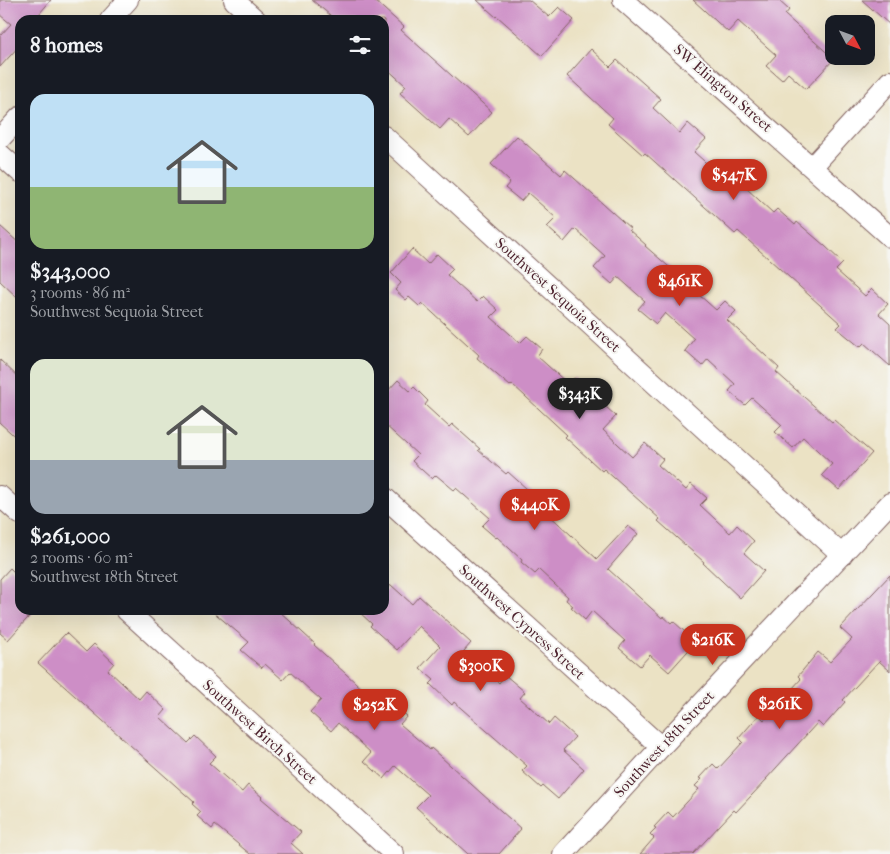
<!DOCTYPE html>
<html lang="en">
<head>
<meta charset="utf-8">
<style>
  :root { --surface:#171b24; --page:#20242c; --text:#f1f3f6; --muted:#9ea1a6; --accent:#c8321e }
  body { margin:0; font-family:"IM FELL French Canon",serif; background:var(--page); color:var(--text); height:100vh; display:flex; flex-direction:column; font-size:19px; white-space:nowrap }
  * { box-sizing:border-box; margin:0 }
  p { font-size:16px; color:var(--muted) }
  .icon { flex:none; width:28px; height:28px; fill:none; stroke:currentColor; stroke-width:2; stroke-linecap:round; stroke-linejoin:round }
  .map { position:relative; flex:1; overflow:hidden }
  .drawer { position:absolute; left:15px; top:15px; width:374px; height:600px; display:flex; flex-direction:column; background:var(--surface); border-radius:15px; box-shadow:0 5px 20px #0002 }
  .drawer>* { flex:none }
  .needle { width:32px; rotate:131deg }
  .buttons { position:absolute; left:825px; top:15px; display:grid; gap:10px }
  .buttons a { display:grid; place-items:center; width:50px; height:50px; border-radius:10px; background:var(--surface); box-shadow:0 5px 20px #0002; font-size:25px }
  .price { position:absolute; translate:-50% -42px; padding:0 11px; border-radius:18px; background:var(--accent); color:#fff; font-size:16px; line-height:32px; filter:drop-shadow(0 1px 2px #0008) }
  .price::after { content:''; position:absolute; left:50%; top:30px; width:15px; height:11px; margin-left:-8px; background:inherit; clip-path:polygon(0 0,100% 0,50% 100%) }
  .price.current { background:#222; color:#fff }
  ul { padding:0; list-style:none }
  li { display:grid; align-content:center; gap:10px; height:265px; padding:0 15px }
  li span { display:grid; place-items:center; height:155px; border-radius:15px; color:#555 }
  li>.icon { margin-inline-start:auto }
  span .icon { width:90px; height:90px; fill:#fffc; stroke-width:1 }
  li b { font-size:21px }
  h2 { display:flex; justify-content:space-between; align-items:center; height:60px; padding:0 15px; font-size:21px }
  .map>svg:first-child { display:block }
  .building { fill:#cd8ec6 }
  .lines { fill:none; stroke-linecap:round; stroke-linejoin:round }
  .street-casing { stroke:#826361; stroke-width:22 }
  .street { stroke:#fff; stroke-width:20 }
  .labels { text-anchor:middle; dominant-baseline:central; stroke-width:4; stroke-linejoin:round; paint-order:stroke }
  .street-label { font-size:15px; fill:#4a1f2b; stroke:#f6f6f2 }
</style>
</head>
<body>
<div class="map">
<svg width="890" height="854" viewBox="0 0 890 854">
  <rect width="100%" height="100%" fill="#f6f6f2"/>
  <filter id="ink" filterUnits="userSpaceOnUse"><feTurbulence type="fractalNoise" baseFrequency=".02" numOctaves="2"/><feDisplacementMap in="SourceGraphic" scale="10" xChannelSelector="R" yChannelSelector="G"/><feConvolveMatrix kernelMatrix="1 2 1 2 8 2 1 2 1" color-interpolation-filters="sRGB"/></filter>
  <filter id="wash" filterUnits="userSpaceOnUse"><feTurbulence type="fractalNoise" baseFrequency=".0096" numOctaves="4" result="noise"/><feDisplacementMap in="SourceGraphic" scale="20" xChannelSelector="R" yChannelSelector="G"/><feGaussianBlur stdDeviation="1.12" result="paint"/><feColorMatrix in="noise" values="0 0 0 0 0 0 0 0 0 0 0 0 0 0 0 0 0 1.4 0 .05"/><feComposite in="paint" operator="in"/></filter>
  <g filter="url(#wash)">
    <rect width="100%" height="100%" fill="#ebe2c4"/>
    <g id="blocks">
      <g class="building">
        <polygon points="0,0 51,0 34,20 20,20 20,45 0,67 0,36 11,24 0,15"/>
        <polygon points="312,0 374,0 404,27 401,30 492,112 469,137 449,119 440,129 400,93 406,86 384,66 384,20 336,20"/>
        <polygon points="477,0 529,0 549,17 559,7 574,20 542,56 497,16 496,17"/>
        <polygon points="693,0 778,0 789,10 785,15 834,59 806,89 788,73 782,80 766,66 776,55 738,21 728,32"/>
        <polygon points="862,0 890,0 890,25"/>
        <polygon points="591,49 610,67 617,60 661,99 653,108 680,133 688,123 706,139 694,152 724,179 736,166 753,181 746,188 773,213 777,209 795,225 797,222 825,246 843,263 836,270 865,296 872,289 888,304 879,314 890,324 890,366 864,343 860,347 837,328 841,324 738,231 735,234 645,153 643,155 608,124 613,118 567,76"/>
        <polygon points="517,136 561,175 565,170 631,229 629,230 646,245 645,246 690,285 689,286 716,310 725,301 736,311 727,320 779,368 776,372 832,422 834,420 872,453 839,490 822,475 832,464 803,437 793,448 775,432 782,425 752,398 745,405 729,391 735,384 708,359 702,366 685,351 694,339 665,313 656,324 638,309 645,301 618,277 612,284 594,268 605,256 575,229 564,242 547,227 556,218 528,193 521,201 505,188 510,182 491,164"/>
        <polygon points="0,226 20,244 20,300 0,281"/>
        <polygon points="412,249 428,264 437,254 453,269 447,275 477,302 483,296 498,310 491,317 520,343 527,336 542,349 537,356 568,384 574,378 616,416 603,430 632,457 645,443 663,459 658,465 686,490 691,484 707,498 700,505 730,533 737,525 754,541 744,553 764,571 740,598 703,563 704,562 658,521 660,519 604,469 602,471 565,437 567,435 512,384 510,386 477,358 479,355 422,303 419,306 409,297 406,300 395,290 401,283 391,273"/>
        <polygon points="0,360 20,379 20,441 0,423"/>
        <polygon points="398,380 410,391 414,387 428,401 425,405 449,427 452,424 480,449 478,450 506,474 508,472 536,497 533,500 597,559 628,526 638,534 608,569 662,618 663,616 671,623 673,621 696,642 669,672 650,655 640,666 619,648 625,641 592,611 585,620 571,607 573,606 566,600 568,597 539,570 535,574 521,562 522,560 497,537 496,538 482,526 490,518 456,488 454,490 436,475 432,479 412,461 418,455 384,424 384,395"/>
        <polygon points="10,568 20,578 20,610 35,610 8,640 0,633 0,579"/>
        <polygon points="890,575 890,671 879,661 843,700 845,702 823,727 818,722 766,779 767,779 736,812 734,810 693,854 640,854 654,838 650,834 656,828 654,827 668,812 673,817 699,789 695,786 702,779 700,778 713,764 718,769 743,742 739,738 759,715 764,720 801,679 798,676 818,652 830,662 852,639 840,628"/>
        <polygon points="391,585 412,604 419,596 471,643 464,651 499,683 505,675 525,692 520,698 549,724 554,718 575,737 563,750 584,769 558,799 543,786 541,788 522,771 527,766 454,702 452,705 430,684 434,680 420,668 440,646 419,626 397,650 370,626 372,624 357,610 384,610 384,593"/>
        <polygon points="211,610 278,610 315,644 314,645 366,692 365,692 387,712 394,705 407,716 400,724 430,750 431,748 521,829 499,854 468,854 416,807 428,795 395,766 384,779 364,761 371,753 338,723 331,731 310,712 321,700 290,672 283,680 265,664 262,668 241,650 249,642"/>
        <polygon points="66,633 86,652 94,644 114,663 108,670 139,699 146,691 166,710 160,717 188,743 195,736 216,756 209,763 242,792 248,785 262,797 261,798 301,832 291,843 303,854 250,854 215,825 212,829 197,816 201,812 192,804 194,802 38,663"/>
      </g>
    </g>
  </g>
  <g filter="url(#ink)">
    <use href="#blocks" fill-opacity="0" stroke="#826361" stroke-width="1"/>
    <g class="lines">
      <g class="street-casing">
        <g id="street">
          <polyline points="234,0 256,20"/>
          <polyline points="623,0 890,237"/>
          <polyline points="110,20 128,0"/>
          <polyline points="384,136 842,555"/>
          <polyline points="0,139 20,117"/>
          <polyline points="0,154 20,172"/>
          <polyline points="812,167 890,81"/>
          <polyline points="0,496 20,514"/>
          <polyline points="384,497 661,747"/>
          <polyline points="126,610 394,854"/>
          <polyline points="563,854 661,747 890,503"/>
        </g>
      </g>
      <use href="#street" class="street"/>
    </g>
  </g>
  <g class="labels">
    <g class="street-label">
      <text transform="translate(723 88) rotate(41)">SW Elington Street</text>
      <text transform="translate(558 295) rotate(42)">Southwest Sequoia Street</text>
      <text transform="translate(522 622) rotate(42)">Southwest Cypress Street</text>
      <text transform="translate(260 732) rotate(42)">Southwest Birch Street</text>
      <text transform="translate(664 744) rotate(-47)">Southwest 18th Street</text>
    </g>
  </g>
</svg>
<div class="buttons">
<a><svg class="needle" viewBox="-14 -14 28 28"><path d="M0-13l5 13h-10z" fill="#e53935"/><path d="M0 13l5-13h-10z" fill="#9ea1a6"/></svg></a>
</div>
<b class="price" style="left:734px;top:201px">$547K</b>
<b class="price" style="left:680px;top:307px">$461K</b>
<b class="price current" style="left:580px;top:420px">$343K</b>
<b class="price" style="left:535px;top:531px">$440K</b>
<b class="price" style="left:713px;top:666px">$216K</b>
<b class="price" style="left:481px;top:692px">$300K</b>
<b class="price" style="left:780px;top:730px">$261K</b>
<b class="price" style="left:375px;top:731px">$252K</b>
<section class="drawer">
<h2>8 homes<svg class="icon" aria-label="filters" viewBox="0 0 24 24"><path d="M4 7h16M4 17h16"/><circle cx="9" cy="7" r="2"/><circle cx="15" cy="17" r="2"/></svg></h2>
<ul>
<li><span style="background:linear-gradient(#bfe0f5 60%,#8fb573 0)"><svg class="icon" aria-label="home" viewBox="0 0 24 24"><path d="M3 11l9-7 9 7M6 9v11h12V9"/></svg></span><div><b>$343,000</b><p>3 rooms · 86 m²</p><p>Southwest Sequoia Street</p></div></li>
<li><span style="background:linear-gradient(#dfe7d0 65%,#9aa5b1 0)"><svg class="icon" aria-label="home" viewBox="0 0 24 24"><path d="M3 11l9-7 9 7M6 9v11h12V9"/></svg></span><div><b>$261,000</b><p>2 rooms · 60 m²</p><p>Southwest 18th Street</p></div></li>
</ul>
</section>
</div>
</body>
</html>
